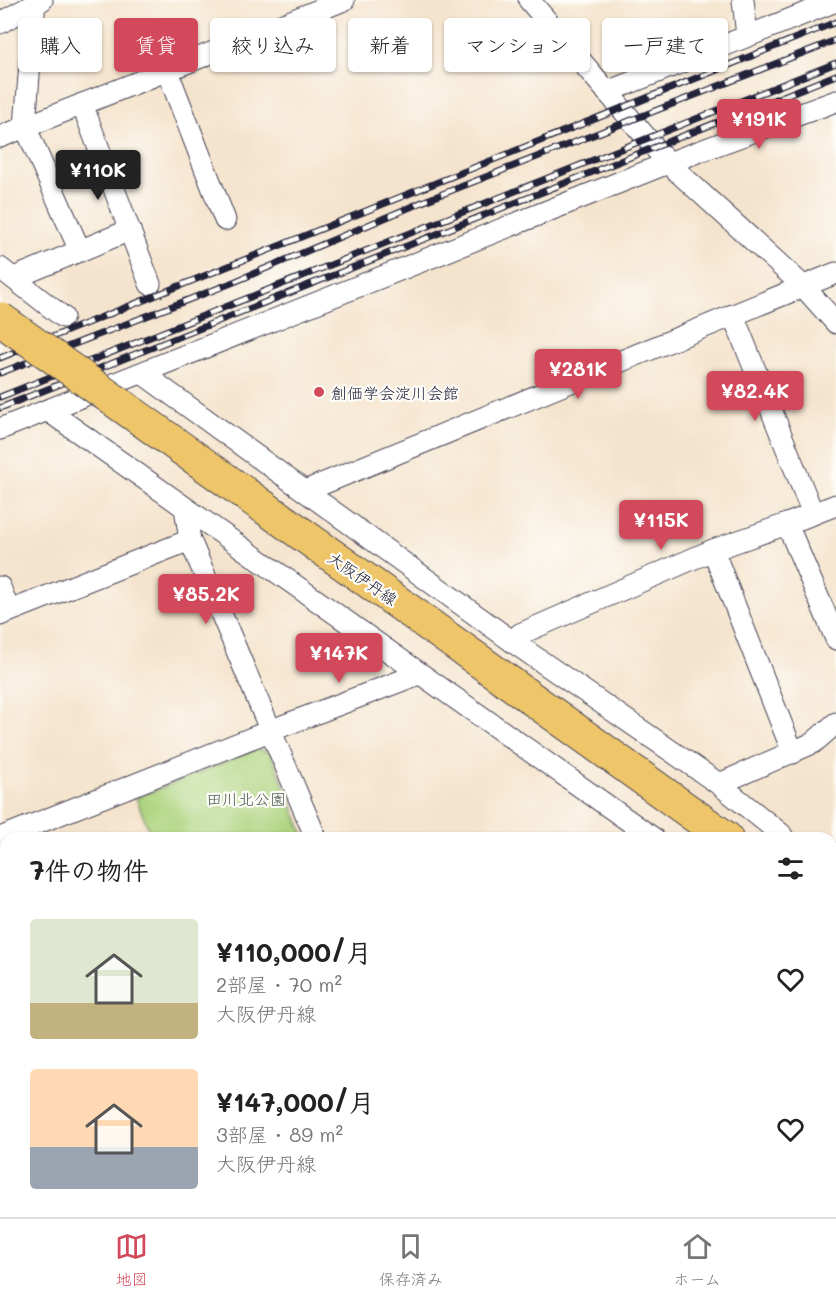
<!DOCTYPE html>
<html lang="ja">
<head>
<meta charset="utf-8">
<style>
  :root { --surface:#fff; --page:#f2f2f2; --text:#222; --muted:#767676; --line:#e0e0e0; --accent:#d1495b }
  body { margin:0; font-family:Mali,"Klee One",sans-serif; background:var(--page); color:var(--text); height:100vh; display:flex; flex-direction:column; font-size:22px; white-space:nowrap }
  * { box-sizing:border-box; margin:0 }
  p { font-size:20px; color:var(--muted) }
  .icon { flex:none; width:33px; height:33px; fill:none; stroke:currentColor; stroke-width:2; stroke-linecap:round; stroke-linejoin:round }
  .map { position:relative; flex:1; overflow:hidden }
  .drawer { position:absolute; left:0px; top:832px; width:837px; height:386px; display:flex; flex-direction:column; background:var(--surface); border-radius:18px 18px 0 0; box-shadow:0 2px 4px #0004 }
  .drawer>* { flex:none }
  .hud { position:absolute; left:18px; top:18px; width:801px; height:54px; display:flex; gap:12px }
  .price { position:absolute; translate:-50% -51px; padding:0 14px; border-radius:6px; background:var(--accent); color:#fff; font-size:20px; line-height:39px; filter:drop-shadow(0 2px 3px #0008) }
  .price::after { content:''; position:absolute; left:50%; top:36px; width:18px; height:14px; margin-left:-9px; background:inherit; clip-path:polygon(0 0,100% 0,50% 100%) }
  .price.active { background:#222; color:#fff }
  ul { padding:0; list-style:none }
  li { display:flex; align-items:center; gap:18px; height:150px; padding:0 30px }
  li span { display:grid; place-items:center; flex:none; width:168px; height:120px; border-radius:6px; color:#555 }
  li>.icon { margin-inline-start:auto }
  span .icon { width:72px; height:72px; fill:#fffc; stroke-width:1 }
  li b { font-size:26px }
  h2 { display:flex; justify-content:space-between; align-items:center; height:72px; padding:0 30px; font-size:26px }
  .chip { padding:0 21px; border-radius:6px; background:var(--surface); box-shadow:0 2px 4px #0004; font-size:21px; line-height:54px }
  .chip.active { background:var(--accent); color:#fff }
  .tab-bar { display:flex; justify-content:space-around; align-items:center; height:84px; border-top:2px solid var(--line); background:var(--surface); font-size:16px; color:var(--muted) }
  .tab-bar a { display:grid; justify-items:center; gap:3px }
  .tab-bar .active { color:var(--accent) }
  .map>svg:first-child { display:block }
  .green { fill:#add47f; stroke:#687b5d; stroke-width:1.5 }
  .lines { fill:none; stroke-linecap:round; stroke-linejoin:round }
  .minor-casing { stroke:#423f51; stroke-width:23 }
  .tertiary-casing { stroke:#423f51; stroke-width:29 }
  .primary-casing { stroke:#423f51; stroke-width:35 }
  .minor { stroke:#fff; stroke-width:21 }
  .tertiary { stroke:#fff; stroke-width:27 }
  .primary { stroke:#eec569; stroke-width:33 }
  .rail-casing { stroke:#22223b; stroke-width:7 }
  .rail { stroke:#fdfcf7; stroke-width:4.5; stroke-dasharray:14; stroke-linecap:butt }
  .primary-bridge-casing { stroke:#423f51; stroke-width:35; stroke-linecap:butt }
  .primary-bridge { stroke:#eec569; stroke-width:33 }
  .poi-dot { fill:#d1495b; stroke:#fdfcf7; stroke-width:2 }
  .labels { text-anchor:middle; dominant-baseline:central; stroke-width:4.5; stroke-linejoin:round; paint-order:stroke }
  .poi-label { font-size:16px; fill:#22223b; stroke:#fdfcf7; text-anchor:start }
  .street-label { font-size:16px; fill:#22223b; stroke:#fdfcf7 }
  .park-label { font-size:16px; fill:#4c574f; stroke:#fdfcf7 }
</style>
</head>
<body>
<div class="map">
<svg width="836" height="1217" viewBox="0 0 836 1217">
  <rect width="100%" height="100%" fill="#fdfcf7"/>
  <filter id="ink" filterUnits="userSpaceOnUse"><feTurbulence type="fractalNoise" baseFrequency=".0167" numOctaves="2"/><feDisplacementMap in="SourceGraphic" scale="12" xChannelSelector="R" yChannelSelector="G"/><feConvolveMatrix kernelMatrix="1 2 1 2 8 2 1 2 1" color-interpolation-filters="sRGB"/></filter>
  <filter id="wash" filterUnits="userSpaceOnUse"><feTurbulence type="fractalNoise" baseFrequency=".008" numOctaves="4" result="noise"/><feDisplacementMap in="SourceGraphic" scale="24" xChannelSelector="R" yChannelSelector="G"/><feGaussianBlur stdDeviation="1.35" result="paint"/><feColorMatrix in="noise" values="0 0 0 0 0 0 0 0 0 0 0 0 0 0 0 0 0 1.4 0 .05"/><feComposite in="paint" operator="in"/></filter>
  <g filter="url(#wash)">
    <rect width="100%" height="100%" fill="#f5e4cd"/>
    <polygon class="green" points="257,749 271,753 305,838 152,838 136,798"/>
  </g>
  <g filter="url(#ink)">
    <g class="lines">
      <g class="minor-casing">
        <g id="minor">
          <polyline points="35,0 25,126 80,251"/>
          <polyline points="529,0 668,163 803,286 836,323"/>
          <polyline points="743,0 747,36"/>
          <polyline points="0,23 42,0"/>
          <polyline points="167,70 225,220"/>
          <polyline points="607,92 836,1"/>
          <polyline points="82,104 150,284"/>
          <polyline points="0,137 344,0"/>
          <polyline points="0,268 63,317"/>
          <polyline points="14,278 130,230"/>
          <polyline points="733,315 813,514"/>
          <polyline points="142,373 513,642 719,784 781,834 783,838"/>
          <polyline points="47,410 653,838"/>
          <polyline points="0,429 668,163 836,101"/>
          <polyline points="305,491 836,273"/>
          <polyline points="185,508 190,540 316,838"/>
          <polyline points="787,524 836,639"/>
          <polyline points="713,550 793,753"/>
          <polyline points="0,587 9,611"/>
          <polyline points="0,615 190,540"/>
          <polyline points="513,642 520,634 713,550 787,524 836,505"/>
          <polyline points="719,784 813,743 836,723"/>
          <polyline points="0,838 272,730 419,674"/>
          <polyline points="0,1056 2,1060 0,1061"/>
          <polyline points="0,1120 6,1118"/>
          <polyline points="0,1148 6,1162"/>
          <polyline points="27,1212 30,1217"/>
          <polyline points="116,1212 118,1217"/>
          <polyline points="202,1212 204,1217"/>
          <polyline points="466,1212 468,1217"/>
        </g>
      </g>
      <g class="tertiary-casing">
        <g id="tertiary">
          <polyline points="831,1013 836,1013"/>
          <polyline points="222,1217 234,1212"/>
        </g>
      </g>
      <g class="primary-casing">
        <g id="primary">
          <polyline points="393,599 726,838"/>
          <polyline points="831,916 836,920"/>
        </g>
      </g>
      <use href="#minor" class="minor"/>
      <use href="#tertiary" class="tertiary"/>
      <use href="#primary" class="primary"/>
      <g class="rail-casing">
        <g id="rail">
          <polyline points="0,358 836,22"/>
          <polyline points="0,373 229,284 427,200 836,40"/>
          <polyline points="0,397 836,63"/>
          <polyline points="0,408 836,75"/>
        </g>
      </g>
      <use href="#rail" class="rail"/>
      <g class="primary-bridge-casing">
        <polyline id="primary-bridge" points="0,319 393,599"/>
      </g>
      <use href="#primary-bridge" class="primary-bridge"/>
    </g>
  </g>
  <circle class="poi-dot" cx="319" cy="392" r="6"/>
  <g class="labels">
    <g class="poi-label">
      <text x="331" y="392">創価学会淀川会館</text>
    </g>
    <g class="street-label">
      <text transform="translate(363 578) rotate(35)">大阪伊丹線</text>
    </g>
    <g class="park-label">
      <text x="246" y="798">田川北公園</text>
    </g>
  </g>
</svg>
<b class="price" style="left:759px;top:150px">¥191K</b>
<b class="price active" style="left:98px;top:201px">¥110K</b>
<b class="price" style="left:578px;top:400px">¥281K</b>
<b class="price" style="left:755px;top:422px">¥82.4K</b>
<b class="price" style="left:661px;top:551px">¥115K</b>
<b class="price" style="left:206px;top:625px">¥85.2K</b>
<b class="price" style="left:339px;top:684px">¥147K</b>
<div class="hud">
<a class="chip">購入</a>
<a class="chip active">賃貸</a>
<a class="chip">絞り込み</a>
<a class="chip">新着</a>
<a class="chip">マンション</a>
<a class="chip">一戸建て</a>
</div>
<section class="drawer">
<h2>7件の物件<svg class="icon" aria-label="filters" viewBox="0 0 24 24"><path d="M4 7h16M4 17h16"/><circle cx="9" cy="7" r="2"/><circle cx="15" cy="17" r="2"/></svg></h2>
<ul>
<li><span style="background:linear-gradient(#dfe7d0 70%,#c2b280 0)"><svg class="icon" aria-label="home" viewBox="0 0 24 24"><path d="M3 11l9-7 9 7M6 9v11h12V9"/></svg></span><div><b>¥110,000/月</b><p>2部屋 · 70 m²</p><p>大阪伊丹線</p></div><svg class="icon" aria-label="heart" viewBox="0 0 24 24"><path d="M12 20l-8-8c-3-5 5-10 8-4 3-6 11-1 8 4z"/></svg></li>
<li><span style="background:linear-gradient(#ffd9b3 65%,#9aa5b1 0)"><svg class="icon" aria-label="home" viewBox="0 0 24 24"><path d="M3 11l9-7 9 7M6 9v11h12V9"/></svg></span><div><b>¥147,000/月</b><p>3部屋 · 89 m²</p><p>大阪伊丹線</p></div><svg class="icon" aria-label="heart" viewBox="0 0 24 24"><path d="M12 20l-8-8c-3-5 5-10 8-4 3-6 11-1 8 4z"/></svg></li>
</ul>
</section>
</div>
<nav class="tab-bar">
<a class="active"><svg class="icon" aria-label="map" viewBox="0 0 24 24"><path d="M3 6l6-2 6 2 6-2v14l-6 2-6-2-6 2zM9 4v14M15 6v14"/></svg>地図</a>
<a><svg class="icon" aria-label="saved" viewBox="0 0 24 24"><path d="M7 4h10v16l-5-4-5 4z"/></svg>保存済み</a>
<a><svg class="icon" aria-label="home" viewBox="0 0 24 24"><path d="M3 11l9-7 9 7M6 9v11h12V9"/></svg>ホーム</a>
</nav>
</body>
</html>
